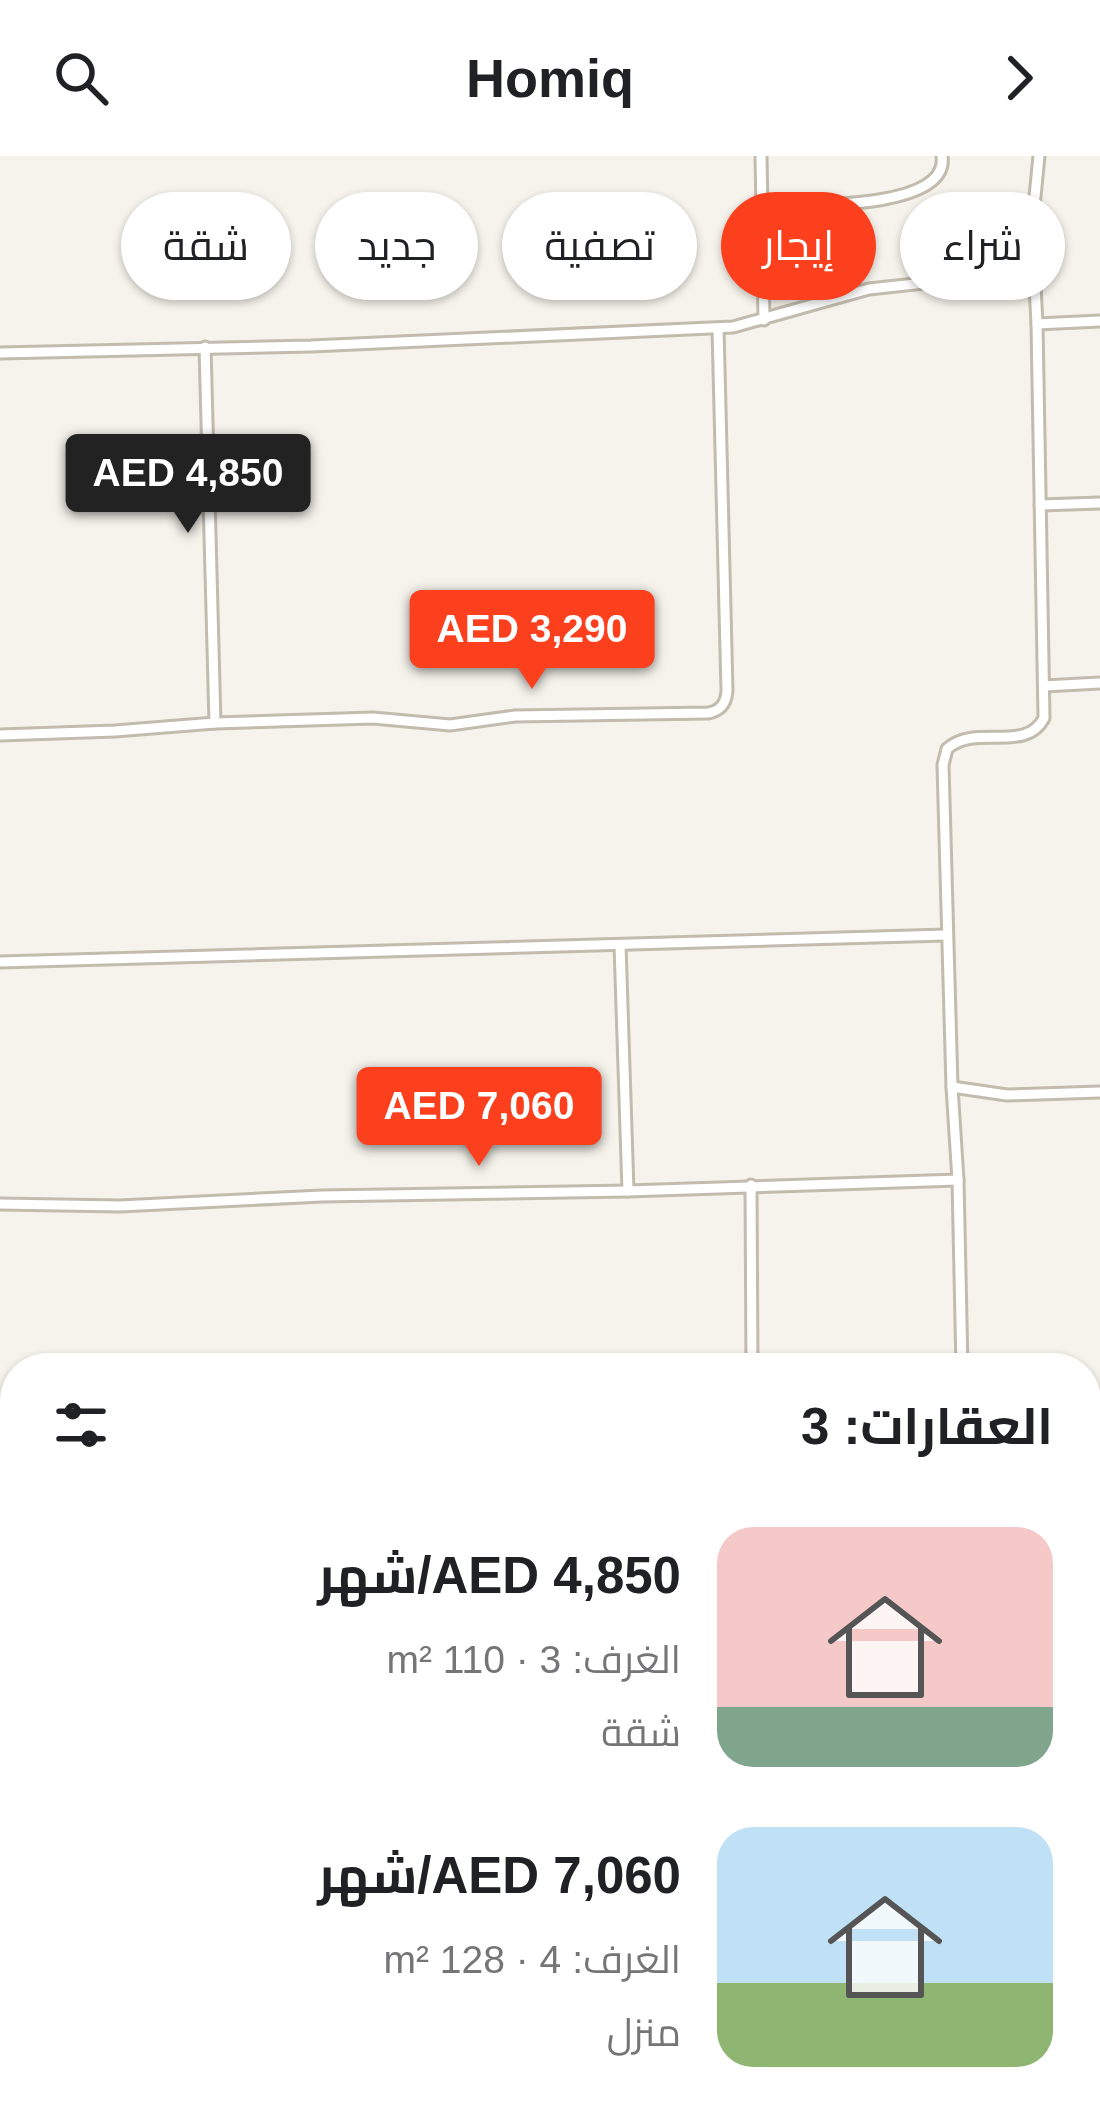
<!DOCTYPE html>
<html lang="ar">
<head>
<meta charset="utf-8">
<style>
  :root { --surface:#fff; --page:#f6f6f6; --text:#202124; --muted:#757577; --accent:#fc3f1d }
  body { margin:0; font-family:Arial,Cairo,sans-serif; background:var(--page); color:var(--text); direction:rtl; height:100vh; display:flex; flex-direction:column; font-size:45px; white-space:nowrap }
  * { box-sizing:border-box; margin:0 }
  p { font-size:39px; color:var(--muted) }
  .icon { flex:none; width:66px; height:66px; fill:none; stroke:currentColor; stroke-width:2; stroke-linecap:round; stroke-linejoin:round }
  .map { position:relative; flex:1; overflow:hidden; direction:ltr }
  .panel { position:absolute; left:0px; top:1197px; width:1101px; height:768px; display:flex; flex-direction:column; background:var(--surface); border-radius:48px 48px 0 0; box-shadow:0 3px 9px #0004; direction:rtl }
  .panel>* { flex:none }
  .guide { position:absolute; left:36px; top:36px; width:1029px; height:108px; direction:rtl; display:flex; gap:24px }
  .price { position:absolute; translate:-50% -102px; padding:0 27px; border-radius:12px; background:var(--accent); color:#fff; font-size:39px; line-height:78px; filter:drop-shadow(0 3px 6px #0008) }
  .price::after { content:''; position:absolute; left:50%; top:72px; width:36px; height:27px; margin-left:-18px; background:inherit; clip-path:polygon(0 0,100% 0,50% 100%) }
  .price.on { background:#222; color:#fff }
  ul { padding:0; list-style:none }
  li { display:flex; align-items:center; gap:36px; height:300px; padding:0 48px }
  li span { display:grid; place-items:center; flex:none; width:336px; height:240px; border-radius:36px; color:#555 }
  li>.icon { margin-inline-start:auto }
  span .icon { width:144px; height:144px; fill:#fffc; stroke-width:1 }
  li b { font-size:51px }
  h2 { display:flex; justify-content:space-between; align-items:center; height:144px; padding:0 48px; font-size:51px }
  .pill { padding:0 42px; border-radius:54px; background:var(--surface); box-shadow:0 3px 9px #0004; font-size:42px; line-height:108px }
  .pill.on { background:var(--accent); color:#fff }
  header { display:flex; justify-content:space-between; align-items:center; height:156px; padding:0 48px; background:var(--surface); font-size:54px; font-weight:800 }
  .map>svg:first-child { display:block }
  .residential { fill:#eae5da }
  .lines { fill:none; stroke-linecap:round; stroke-linejoin:round }
  .minor-casing { stroke:#c2bbae; stroke-width:15 }
  .minor { stroke:#fff; stroke-width:9 }
</style>
</head>
<body>
<header><svg class="icon" aria-label="forward" viewBox="0 0 24 24"><path d="M9 5l7 7-7 7"/></svg>Homiq<svg class="icon" aria-label="search" viewBox="0 0 24 24"><circle cx="10" cy="10" r="6"/><path d="M15 15l6 6"/></svg></header>
<div class="map">
<svg width="1100" height="1965" viewBox="0 0 1100 1965">
  <rect width="100%" height="100%" fill="#f6f3ec"/>
  <g class="residential">
    <polygon points="40,1950 116,1950 117,1965 41,1965"/>
    <polygon points="215,1950 290,1950 291,1965 216,1965"/>
    <polygon points="383,1950 470,1950 471,1965 384,1965"/>
    <polygon points="567,1950 809,1950 809,1965 750,1965 748,1958 652,1965 567,1965"/>
  </g>
  <g class="lines">
    <g class="minor-casing">
      <g id="minor">
        <polyline points="761,0 764,164"/>
        <path d="M761,50C796,49 950,56 942,0"/>
        <polyline points="1037,168 1100,165"/>
        <polyline points="205,191 215,567"/>
        <polyline points="0,197 311,190 733,171 869,133 1034,115"/>
        <polyline points="1040,349 1100,347"/>
        <polyline points="1044,530 1100,527"/>
        <path d="M0,579L115,575L215,567L373,562L450,569L515,560L708,557C720,555 726,548 727,535L718,172"/>
        <polyline points="620,789 628,1035"/>
        <polyline points="0,806 946,779"/>
        <polyline points="952,931 1007,939 1100,936"/>
        <polyline points="751,1029 752,1212"/>
        <polyline points="0,1048 120,1050 322,1040 628,1035 958,1024"/>
        <path d="M962,1212L958,1024L952,931L943,609L947,593C974,567 1026,598 1044,562L1037,168L1032,71L1039,0"/>
        <polyline points="1086,1299 1100,1298"/>
        <polyline points="0,1303 15,1304"/>
        <polyline points="0,1479 15,1482"/>
        <polyline points="1086,1691 1100,1690"/>
        <polyline points="0,1765 15,1761"/>
        <polyline points="0,1860 15,1859"/>
        <polyline points="204,1950 204,1965"/>
        <polyline points="378,1950 379,1965"/>
        <polyline points="553,1950 553,1965"/>
      </g>
    </g>
    <use href="#minor" class="minor"/>
  </g>
</svg>
<b class="price on" style="left:188px;top:380px">AED 4,850</b>
<b class="price" style="left:532px;top:536px">AED 3,290</b>
<b class="price" style="left:479px;top:1013px">AED 7,060</b>
<div class="guide">
<a class="pill">شراء</a>
<a class="pill on">إيجار</a>
<a class="pill">تصفية</a>
<a class="pill">جديد</a>
<a class="pill">شقة</a>
</div>
<section class="panel">
<h2>العقارات: 3<svg class="icon" aria-label="filters" viewBox="0 0 24 24"><path d="M4 7h16M4 17h16"/><circle cx="9" cy="7" r="2"/><circle cx="15" cy="17" r="2"/></svg></h2>
<ul>
<li><span style="background:linear-gradient(#f6c9c9 75%,#7fa58c 0)"><svg class="icon" aria-label="home" viewBox="0 0 24 24"><path d="M3 11l9-7 9 7M6 9v11h12V9"/></svg></span><div><b>AED 4,850/شهر</b><p>الغرف: 3 · 110 m²</p><p>شقة</p></div></li>
<li><span style="background:linear-gradient(#bfe0f5 65%,#8fb573 0)"><svg class="icon" aria-label="home" viewBox="0 0 24 24"><path d="M3 11l9-7 9 7M6 9v11h12V9"/></svg></span><div><b>AED 7,060/شهر</b><p>الغرف: 4 · 128 m²</p><p>منزل</p></div></li>
</ul>
</section>
</div>
</body>
</html>
